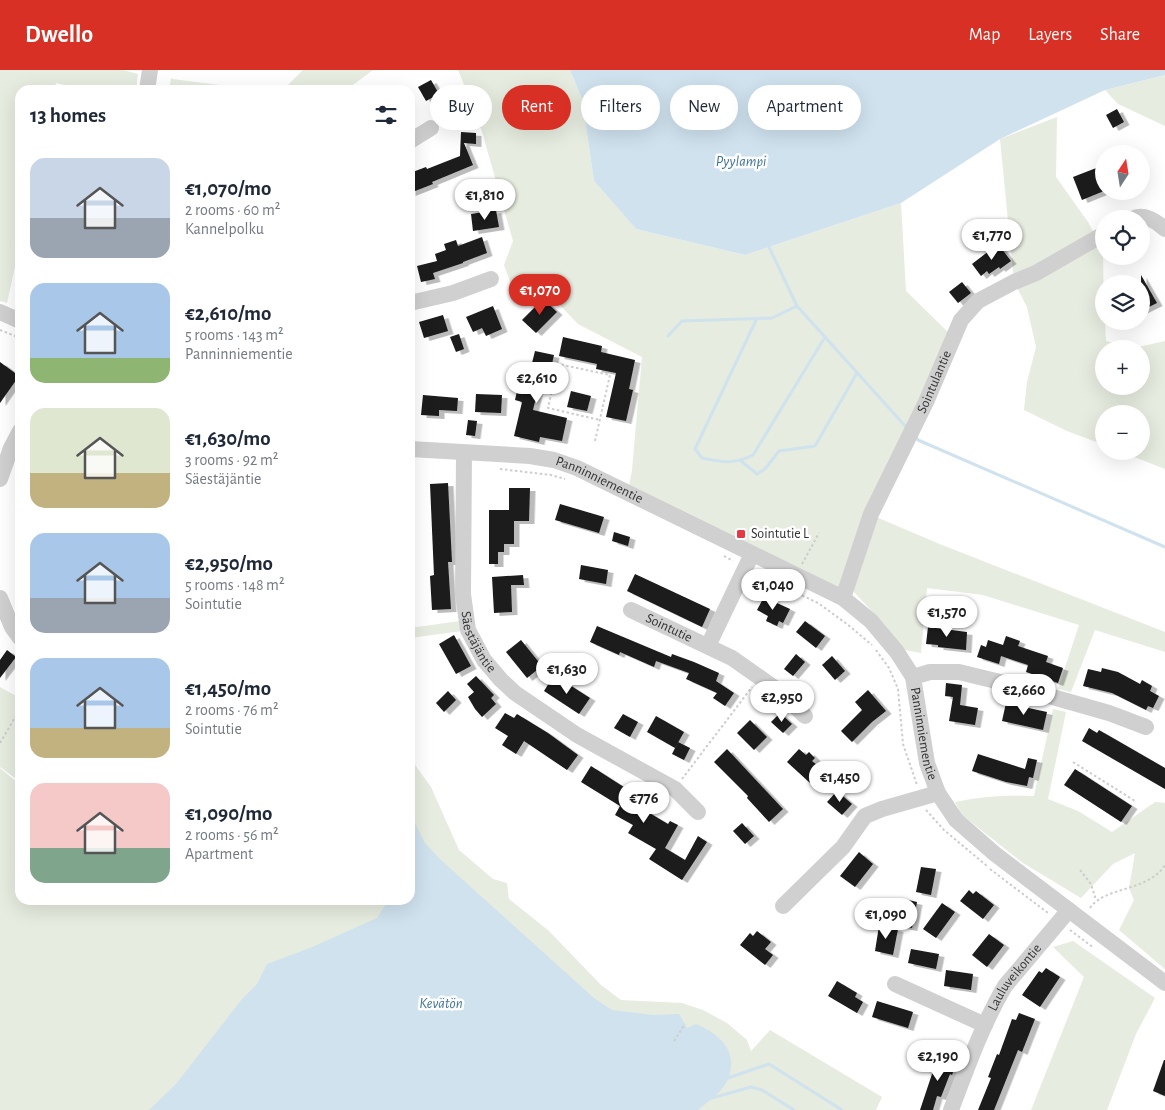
<!DOCTYPE html>
<html lang="en">
<head>
<meta charset="utf-8">
<style>
  :root { --surface:#fff; --page:#f2f2f3; --text:#1f2937; --muted:#747a83; --accent:#d93025 }
  body { margin:0; font-family:"Alegreya Sans",sans-serif; background:var(--page); color:var(--text); height:100vh; display:flex; flex-direction:column; font-size:19px; white-space:nowrap }
  * { box-sizing:border-box; margin:0 }
  p { font-size:16px; color:var(--muted) }
  .icon { flex:none; width:28px; height:28px; fill:none; stroke:currentColor; stroke-width:2; stroke-linecap:round; stroke-linejoin:round }
  .map { position:relative; flex:1; overflow:hidden }
  .details { position:absolute; left:15px; top:15px; width:400px; height:820px; display:flex; flex-direction:column; background:var(--surface); border-radius:15px; box-shadow:0 5px 20px #0002 }
  .details>* { flex:none }
  .top-card { position:absolute; left:430px; top:15px; width:475px; height:45px; display:flex; gap:10px }
  .needle { width:32px; rotate:12deg }
  .fabs { position:absolute; left:1095px; top:75px; display:grid; gap:10px }
  .fabs a { display:grid; place-items:center; width:55px; height:55px; border-radius:50%; background:var(--surface); box-shadow:0 5px 20px #0002; font-size:25px }
  .price { position:absolute; translate:-50% -42px; padding:0 11px; border-radius:18px; background:#fff; color:#222; font-size:16px; line-height:32px; filter:drop-shadow(0 1px 2px #0008) }
  .price::after { content:''; position:absolute; left:50%; top:30px; width:15px; height:11px; margin-left:-8px; background:inherit; clip-path:polygon(0 0,100% 0,50% 100%) }
  .price.current { background:var(--accent); color:#fff }
  ul { padding:0; list-style:none }
  li { display:flex; align-items:center; gap:15px; height:125px; padding:0 15px }
  li span { display:grid; place-items:center; flex:none; width:140px; height:100px; border-radius:15px; color:#555 }
  li>.icon { margin-inline-start:auto }
  span .icon { width:60px; height:60px; fill:#fffc; stroke-width:1 }
  li b { font-size:21px }
  h2 { display:flex; justify-content:space-between; align-items:center; height:60px; padding:0 15px; font-size:21px }
  .chip { padding:0 18px; border-radius:22px; background:var(--surface); box-shadow:0 5px 20px #0002; font-size:18px; line-height:45px }
  .chip.current { background:var(--accent); color:#fff }
  header { display:flex; align-items:center; gap:30px; box-sizing:border-box; height:70px; padding:0 25px; background:var(--accent); color:#fff }
  header strong { font-size:24px }
  nav { display:flex; gap:28px; margin-inline-start:auto; font-size:18px }
  .map>svg:first-child { display:block }
  .green { fill:#e6ecdf; fill-rule:evenodd }
  .water { fill:#cfe2ee }
  .lines { fill:none; stroke-linecap:round; stroke-linejoin:round }
  .stream { stroke:#cfe2ee; stroke-width:3 }
  .building { fill:#1a1a1a; filter:url(#shadow) }
  .path { stroke:#cdcdcd; stroke-width:2; stroke-dasharray:2.5 2.5; stroke-linecap:butt }
  .minor { stroke:#d0d0d0; stroke-width:16 }
  .poi-dot { fill:#e63946; stroke:#fff; stroke-width:2 }
  .labels { text-anchor:middle; dominant-baseline:central; stroke-width:5; stroke-linejoin:round; paint-order:stroke }
  .street-label { font-size:14px; fill:#333; stroke:#fff }
  .poi-label { font-size:14px; fill:#333; stroke:#fff; text-anchor:start }
  .water-label { font-size:15px; font-style:italic; fill:#3f7597; stroke:#fff }
</style>
</head>
<body>
<header>
<strong>Dwello</strong>
<nav><a>Map</a><a>Layers</a><a>Share</a></nav>
</header>
<div class="map">
<svg width="1165" height="1040" viewBox="0 0 1165 1040">
  <defs>
    <filter id="shadow"><feDropShadow dx="5.5" dy="3" stdDeviation="0" flood-color="#0004"/></filter>
  </defs>
  <rect width="100%" height="100%" fill="#fff"/>
  <g class="green">
    <polygon points="0,0 123,0 138,4 136,20 87,20 56,13 54,20 20,20 20,174 7,233 0,231"/>
    <polygon points="303,0 373,0 346,20 283,20"/>
    <polygon points="458,0 570,0 582,29 594,111 636,159 745,185 901,133 906,221 954,268 843,528 628,422 632,400 642,287 578,254 531,205 511,214 504,195 513,171 481,58 446,59 439,45 465,17"/>
    <polygon points="1165,5 1165,56 1118,34 1105,20"/>
    <polygon points="171,8 172,9 261,20 169,20"/>
    <path d="M1057,47L1056,107L1088,152L1103,180L1104,251H1105L1106,271L1134,278L1165,271V399L1119,381H1141V344H1104V375L1067,361L1024,340L1027,312L1036,277L1027,237L1014,212L1000,69ZM1104,279H1141V316H1104Z"/>
    <polygon points="876,447 942,475 1165,562 1165,582 1095,560 1071,622 1058,619 1079,555 983,525 927,518 921,583 905,580 884,554 852,520"/>
    <polygon points="460,551 462,561 410,568 410,558"/>
    <polygon points="0,617 20,628 20,705 19,711 0,697"/>
    <path d="M1053,639L1066,642L1048,729L1078,741L1112,762L1155,732L1165,733V899L1119,860L1134,830L1129,818L1135,783L1113,794L1081,828L1023,793L962,745L955,732C984,726 1004,725 1034,726Z"/>
    <polygon points="410,688 431,717 459,780 493,809 507,813 509,829 549,861 601,915 621,930 682,933 703,940 727,953 747,970 751,981 770,960 882,1027 876,1040 0,1040 0,698 20,715 20,830 410,830"/>
    <polygon points="1073,871 1155,928 1136,964 1107,1040 1031,1040 1084,907 1053,877"/>
  </g>
  <g class="water">
    <polygon points="570,0 1165,0 1165,5 1105,20 1000,69 901,133 745,185 636,159 594,111 582,29"/>
    <path d="M410,747L413,749L425,773L442,791L594,928L612,940L653,945L679,944L687,958L696,954C714,962 732,974 731,995C731,1004 727,1013 721,1020C715,1027 706,1033 698,1040H149L176,1014L242,929L257,914L267,894L310,878L377,848L386,834V830H410Z"/>
  </g>
  <g class="lines">
    <g class="stream">
      <polyline points="769,177 797,236 907,358"/>
      <path d="M757,248L695,379L702,388C722,392 733,395 753,385L825,267"/>
      <polyline points="668,266 682,251 772,248 797,236"/>
      <polyline points="915,366 918,370 1165,477"/>
      <polyline points="741,391 757,404 765,399 779,381 815,376 857,303"/>
      <polyline points="728,1008 769,994 842,1040"/>
      <polyline points="712,1028 751,1017 762,1020 794,1040"/>
    </g>
  </g>
  <g class="building">
    <polygon points="431,10 439,24 426,31 418,17"/>
    <polygon points="1117,39 1124,52 1113,58 1106,45"/>
    <polygon points="461,62 476,63 476,74 464,73 473,95 432,112 433,114 410,123 410,103 426,97 427,99 460,86"/>
    <polygon points="1104,95 1104,121 1082,130 1073,107"/>
    <polygon points="496,140 499,157 473,161 471,144"/>
    <polygon points="482,167 487,183 463,192 463,193 433,203 435,209 421,212 417,196 437,191 435,184 446,180 444,174 456,170 458,176"/>
    <polygon points="998,174 1011,191 1000,199 999,197 989,204 987,201 981,206 972,194"/>
    <polygon points="1141,205 1157,233 1141,241"/>
    <polygon points="962,212 971,223 958,233 949,222"/>
    <polygon points="543,229 557,242 536,263 522,250"/>
    <polygon points="493,236 502,259 486,266 482,258 473,262 466,247"/>
    <polygon points="443,245 448,261 424,268 419,252"/>
    <polygon points="459,264 464,279 456,282 450,267"/>
    <polygon points="563,267 602,276 601,282 635,290 629,319 633,320 626,351 606,347 616,303 596,299 597,294 559,286"/>
    <polygon points="535,281 554,285 549,307 541,306 533,340 567,348 562,371 540,367 539,372 514,366 522,332 515,330 522,299 530,301"/>
    <polygon points="0,292 19,306 0,333"/>
    <polygon points="571,321 591,326 587,341 567,337"/>
    <polygon points="476,324 502,325 501,343 475,342"/>
    <polygon points="423,325 458,328 457,341 439,340 439,346 421,345"/>
    <polygon points="468,350 477,351 475,366 466,365"/>
    <polygon points="448,413 452,492 448,492 451,539 432,540 430,506 434,505 430,414"/>
    <polygon points="509,418 530,418 529,451 514,451 514,474 504,474 504,482 498,482 498,494 489,494 489,440 509,440"/>
    <polygon points="560,434 604,447 599,463 555,450"/>
    <polygon points="614,462 630,467 628,476 612,471"/>
    <polygon points="581,495 608,500 606,514 579,509"/>
    <polygon points="635,504 710,539 702,557 627,521"/>
    <polygon points="523,505 524,515 511,515 512,542 494,543 492,507"/>
    <polygon points="764,527 790,539 783,553 779,551 777,556 766,551 768,546 757,540"/>
    <polygon points="805,551 825,566 816,578 796,562"/>
    <polygon points="597,556 671,587 672,584 694,592 719,603 716,611 734,623 725,636 713,628 717,623 686,609 689,603 656,591 654,597 620,582 619,585 590,572"/>
    <polygon points="928,557 967,562 966,580 938,577 938,575 926,574"/>
    <polygon points="454,565 471,596 456,604 439,574"/>
    <polygon points="1006,566 1020,571 1018,576 1048,586 1046,592 1063,598 1058,613 1026,602 1028,595 1001,586 999,594 977,587 981,575 986,577 988,570 1003,575"/>
    <polygon points="521,570 542,596 527,608 506,582"/>
    <polygon points="7,580 16,587 0,608 0,590"/>
    <polygon points="796,584 805,592 793,606 784,599"/>
    <polygon points="832,586 845,601 835,610 822,595"/>
    <polygon points="1102,598 1118,602 1140,614 1142,610 1152,616 1150,621 1159,626 1153,638 1148,636 1146,640 1112,623 1083,616 1088,599 1101,602"/>
    <polygon points="554,605 590,628 579,644 544,621"/>
    <polygon points="476,606 494,625 491,628 496,634 482,647 475,639 468,627 474,622 467,614"/>
    <polygon points="946,613 962,615 960,635 978,638 975,655 949,651 953,627 945,626"/>
    <polygon points="868,620 886,641 872,652 852,672 841,661 862,640 855,632"/>
    <polygon points="448,621 456,630 444,642 436,633"/>
    <polygon points="1006,633 1047,642 1043,660 1002,651"/>
    <polygon points="505,643 514,648 517,644 548,663 578,685 567,700 524,671 516,684 502,675 508,666 495,658"/>
    <polygon points="780,643 792,654 783,663 771,652"/>
    <polygon points="623,644 638,652 630,667 614,658"/>
    <polygon points="656,646 684,662 675,678 647,662"/>
    <polygon points="750,650 767,667 754,680 737,663"/>
    <polygon points="1089,658 1097,663 1099,660 1165,698 1165,719 1082,671"/>
    <polygon points="678,672 690,678 684,690 672,684"/>
    <polygon points="727,679 783,739 769,752 747,728 748,726 714,692"/>
    <polygon points="799,679 806,685 809,682 815,688 812,691 822,699 810,713 787,692"/>
    <polygon points="978,684 1025,699 1028,688 1037,690 1033,708 1029,707 1027,716 1006,712 972,701"/>
    <polygon points="591,696 641,728 636,735 668,754 670,751 678,755 665,778 685,790 698,766 707,772 682,810 649,789 656,779 628,763 633,755 615,745 620,736 581,712"/>
    <polygon points="1075,699 1132,736 1121,752 1064,715"/>
    <polygon points="837,721 852,734 842,745 827,732"/>
    <polygon points="742,753 754,766 745,774 733,761"/>
    <polygon points="859,782 873,794 855,817 840,806"/>
    <polygon points="921,797 936,799 931,825 916,822"/>
    <polygon points="969,820 973,824 976,821 994,835 983,849 960,831"/>
    <polygon points="900,828 917,832 912,858 895,855"/>
    <polygon points="942,833 955,842 936,868 923,859"/>
    <polygon points="879,856 898,859 893,885 875,881"/>
    <polygon points="757,861 771,872 765,879 773,885 765,895 740,875 750,863 753,866"/>
    <polygon points="989,864 1004,875 987,897 972,885"/>
    <polygon points="911,879 939,884 936,899 908,893"/>
    <polygon points="1046,898 1060,907 1040,937 1022,925 1039,901 1042,903"/>
    <polygon points="946,900 973,904 971,920 944,916"/>
    <polygon points="837,911 857,923 855,927 863,932 857,943 828,926"/>
    <polygon points="877,931 913,942 908,958 872,947"/>
    <polygon points="1019,943 1035,949 1022,982 1018,980 994,1040 978,1040 991,1008 988,1007 997,984 999,985 1012,949 1016,950"/>
    <polygon points="942,986 957,991 952,1005 950,1004 941,1027 937,1026 933,1040 920,1040 935,995 938,996"/>
    <polygon points="1164,990 1165,990 1165,1026 1153,1021"/>
  </g>
  <g class="lines">
    <g class="path">
      <polyline points="0,260 20,268"/>
      <polyline points="595,371 610,305 558,294 548,338 600,350"/>
      <polyline points="500,399 551,405 565,409"/>
      <polyline points="724,486 733,491"/>
      <polyline points="802,494 819,463"/>
      <polyline points="757,504 818,533 847,554 872,575"/>
      <polyline points="876,580 889,598 898,619 903,674 917,715"/>
      <polyline points="0,673 20,639"/>
      <polyline points="1073,692 1135,731"/>
      <polyline points="682,709 752,617"/>
      <polyline points="926,740 944,760 987,796"/>
      <polyline points="990,799 1048,843"/>
      <polyline points="1080,800 1091,814 1096,830"/>
      <path d="M1090,838C1105,816 1148,822 1165,795"/>
      <polyline points="1070,860 1094,878"/>
      <polyline points="674,971 685,954"/>
    </g>
    <g class="minor">
      <polyline points="147,20 150,0"/>
      <polyline points="410,71 431,58"/>
      <path d="M1132,149C1143,143 1156,151 1165,159"/>
      <polyline points="410,233 453,223 491,209"/>
      <polyline points="0,242 20,251"/>
      <path id="s1" d="M410,379L530,386L554,390L577,398L843,528L871,551L897,582L913,607L927,693L938,723L956,750L995,784L1165,913"/>
      <path id="s2" d="M464,383L463,524L468,560L484,590L501,610L515,623L577,665L675,719L698,742"/>
      <polyline points="0,409 11,378 20,361"/>
      <polyline points="0,528 12,557 20,568"/>
      <path id="s3" d="M843,528L871,444L926,332L961,250L978,231L1014,212L1036,203L1104,164"/>
      <path id="s4" d="M631,540L732,588L776,619L805,646"/>
      <polyline points="708,576 752,484"/>
      <polyline points="913,607 930,602 959,602 996,611 1109,643 1146,657"/>
      <polyline points="783,836 843,777 865,746 882,739 938,723"/>
      <polyline points="895,914 985,955"/>
      <path id="s5" d="M951,1040C967,998 982,955 1005,916L1069,840"/>
    </g>
  </g>
  <rect class="poi-dot" x="736" y="459" width="10" height="10" rx="2.5"/>
  <g class="labels">
    <g class="street-label">
      <text stroke="none"><textPath href="#s3" startOffset="235">Sointulantie</textPath></text>
      <text stroke="none"><textPath href="#s1" startOffset="194">Panninniementie</textPath></text>
      <text stroke="none"><textPath href="#s4" startOffset="42">Sointutie</textPath></text>
      <text stroke="none"><textPath href="#s2" startOffset="192">Säestäjäntie</textPath></text>
      <text stroke="none"><textPath href="#s1" startOffset="629">Panninniementie</textPath></text>
      <text stroke="none"><textPath href="#s5" startOffset="148">Lauluveikontie</textPath></text>
    </g>
    <g class="poi-label">
      <text x="751" y="464">Sointutie L</text>
    </g>
    <g class="water-label">
      <text x="741" y="91">Pyylampi</text>
      <text x="441" y="933">Kevätön</text>
    </g>
  </g>
</svg>
<div class="fabs">
<a><svg class="needle" viewBox="-14 -14 28 28"><path d="M0-13l5 13h-10z" fill="#e53935"/><path d="M0 13l5-13h-10z" fill="#747a83"/></svg></a>
<a><svg class="icon" aria-label="locate" viewBox="0 0 24 24"><circle cx="12" cy="12" r="6"/><path d="M12 2v4M12 18v4M2 12h4M18 12h4"/></svg></a>
<a><svg class="icon" aria-label="layers" viewBox="0 0 24 24"><path d="M12 4l9 5-9 5-9-5zM3 14l9 5 9-5"/></svg></a>
<a>+</a>
<a>−</a>
</div>
<b class="price" style="left:485px;top:151px">€1,810</b>
<b class="price" style="left:992px;top:191px">€1,770</b>
<b class="price current" style="left:540px;top:246px">€1,070</b>
<b class="price" style="left:537px;top:334px">€2,610</b>
<b class="price" style="left:773px;top:541px">€1,040</b>
<b class="price" style="left:947px;top:568px">€1,570</b>
<b class="price" style="left:567px;top:625px">€1,630</b>
<b class="price" style="left:1024px;top:646px">€2,660</b>
<b class="price" style="left:782px;top:653px">€2,950</b>
<b class="price" style="left:840px;top:733px">€1,450</b>
<b class="price" style="left:644px;top:754px">€776</b>
<b class="price" style="left:886px;top:870px">€1,090</b>
<b class="price" style="left:938px;top:1012px">€2,190</b>
<div class="top-card">
<a class="chip">Buy</a>
<a class="chip current">Rent</a>
<a class="chip">Filters</a>
<a class="chip">New</a>
<a class="chip">Apartment</a>
</div>
<section class="details">
<h2>13 homes<svg class="icon" aria-label="filters" viewBox="0 0 24 24"><path d="M4 7h16M4 17h16"/><circle cx="9" cy="7" r="2"/><circle cx="15" cy="17" r="2"/></svg></h2>
<ul>
<li><span style="background:linear-gradient(#c9d6e8 60%,#9aa5b1 0)"><svg class="icon" aria-label="home" viewBox="0 0 24 24"><path d="M3 11l9-7 9 7M6 9v11h12V9"/></svg></span><div><b>€1,070/mo</b><p>2 rooms · 60 m²</p><p>Kannelpolku</p></div></li>
<li><span style="background:linear-gradient(#a9c7e8 75%,#8fb573 0)"><svg class="icon" aria-label="home" viewBox="0 0 24 24"><path d="M3 11l9-7 9 7M6 9v11h12V9"/></svg></span><div><b>€2,610/mo</b><p>5 rooms · 143 m²</p><p>Panninniementie</p></div></li>
<li><span style="background:linear-gradient(#dfe7d0 65%,#c2b280 0)"><svg class="icon" aria-label="home" viewBox="0 0 24 24"><path d="M3 11l9-7 9 7M6 9v11h12V9"/></svg></span><div><b>€1,630/mo</b><p>3 rooms · 92 m²</p><p>Säestäjäntie</p></div></li>
<li><span style="background:linear-gradient(#a9c7e8 65%,#9aa5b1 0)"><svg class="icon" aria-label="home" viewBox="0 0 24 24"><path d="M3 11l9-7 9 7M6 9v11h12V9"/></svg></span><div><b>€2,950/mo</b><p>5 rooms · 148 m²</p><p>Sointutie</p></div></li>
<li><span style="background:linear-gradient(#a9c7e8 70%,#c2b280 0)"><svg class="icon" aria-label="home" viewBox="0 0 24 24"><path d="M3 11l9-7 9 7M6 9v11h12V9"/></svg></span><div><b>€1,450/mo</b><p>2 rooms · 76 m²</p><p>Sointutie</p></div></li>
<li><span style="background:linear-gradient(#f6c9c9 65%,#7fa58c 0)"><svg class="icon" aria-label="home" viewBox="0 0 24 24"><path d="M3 11l9-7 9 7M6 9v11h12V9"/></svg></span><div><b>€1,090/mo</b><p>2 rooms · 56 m²</p><p>Apartment</p></div></li>
</ul>
</section>
</div>
</body>
</html>
